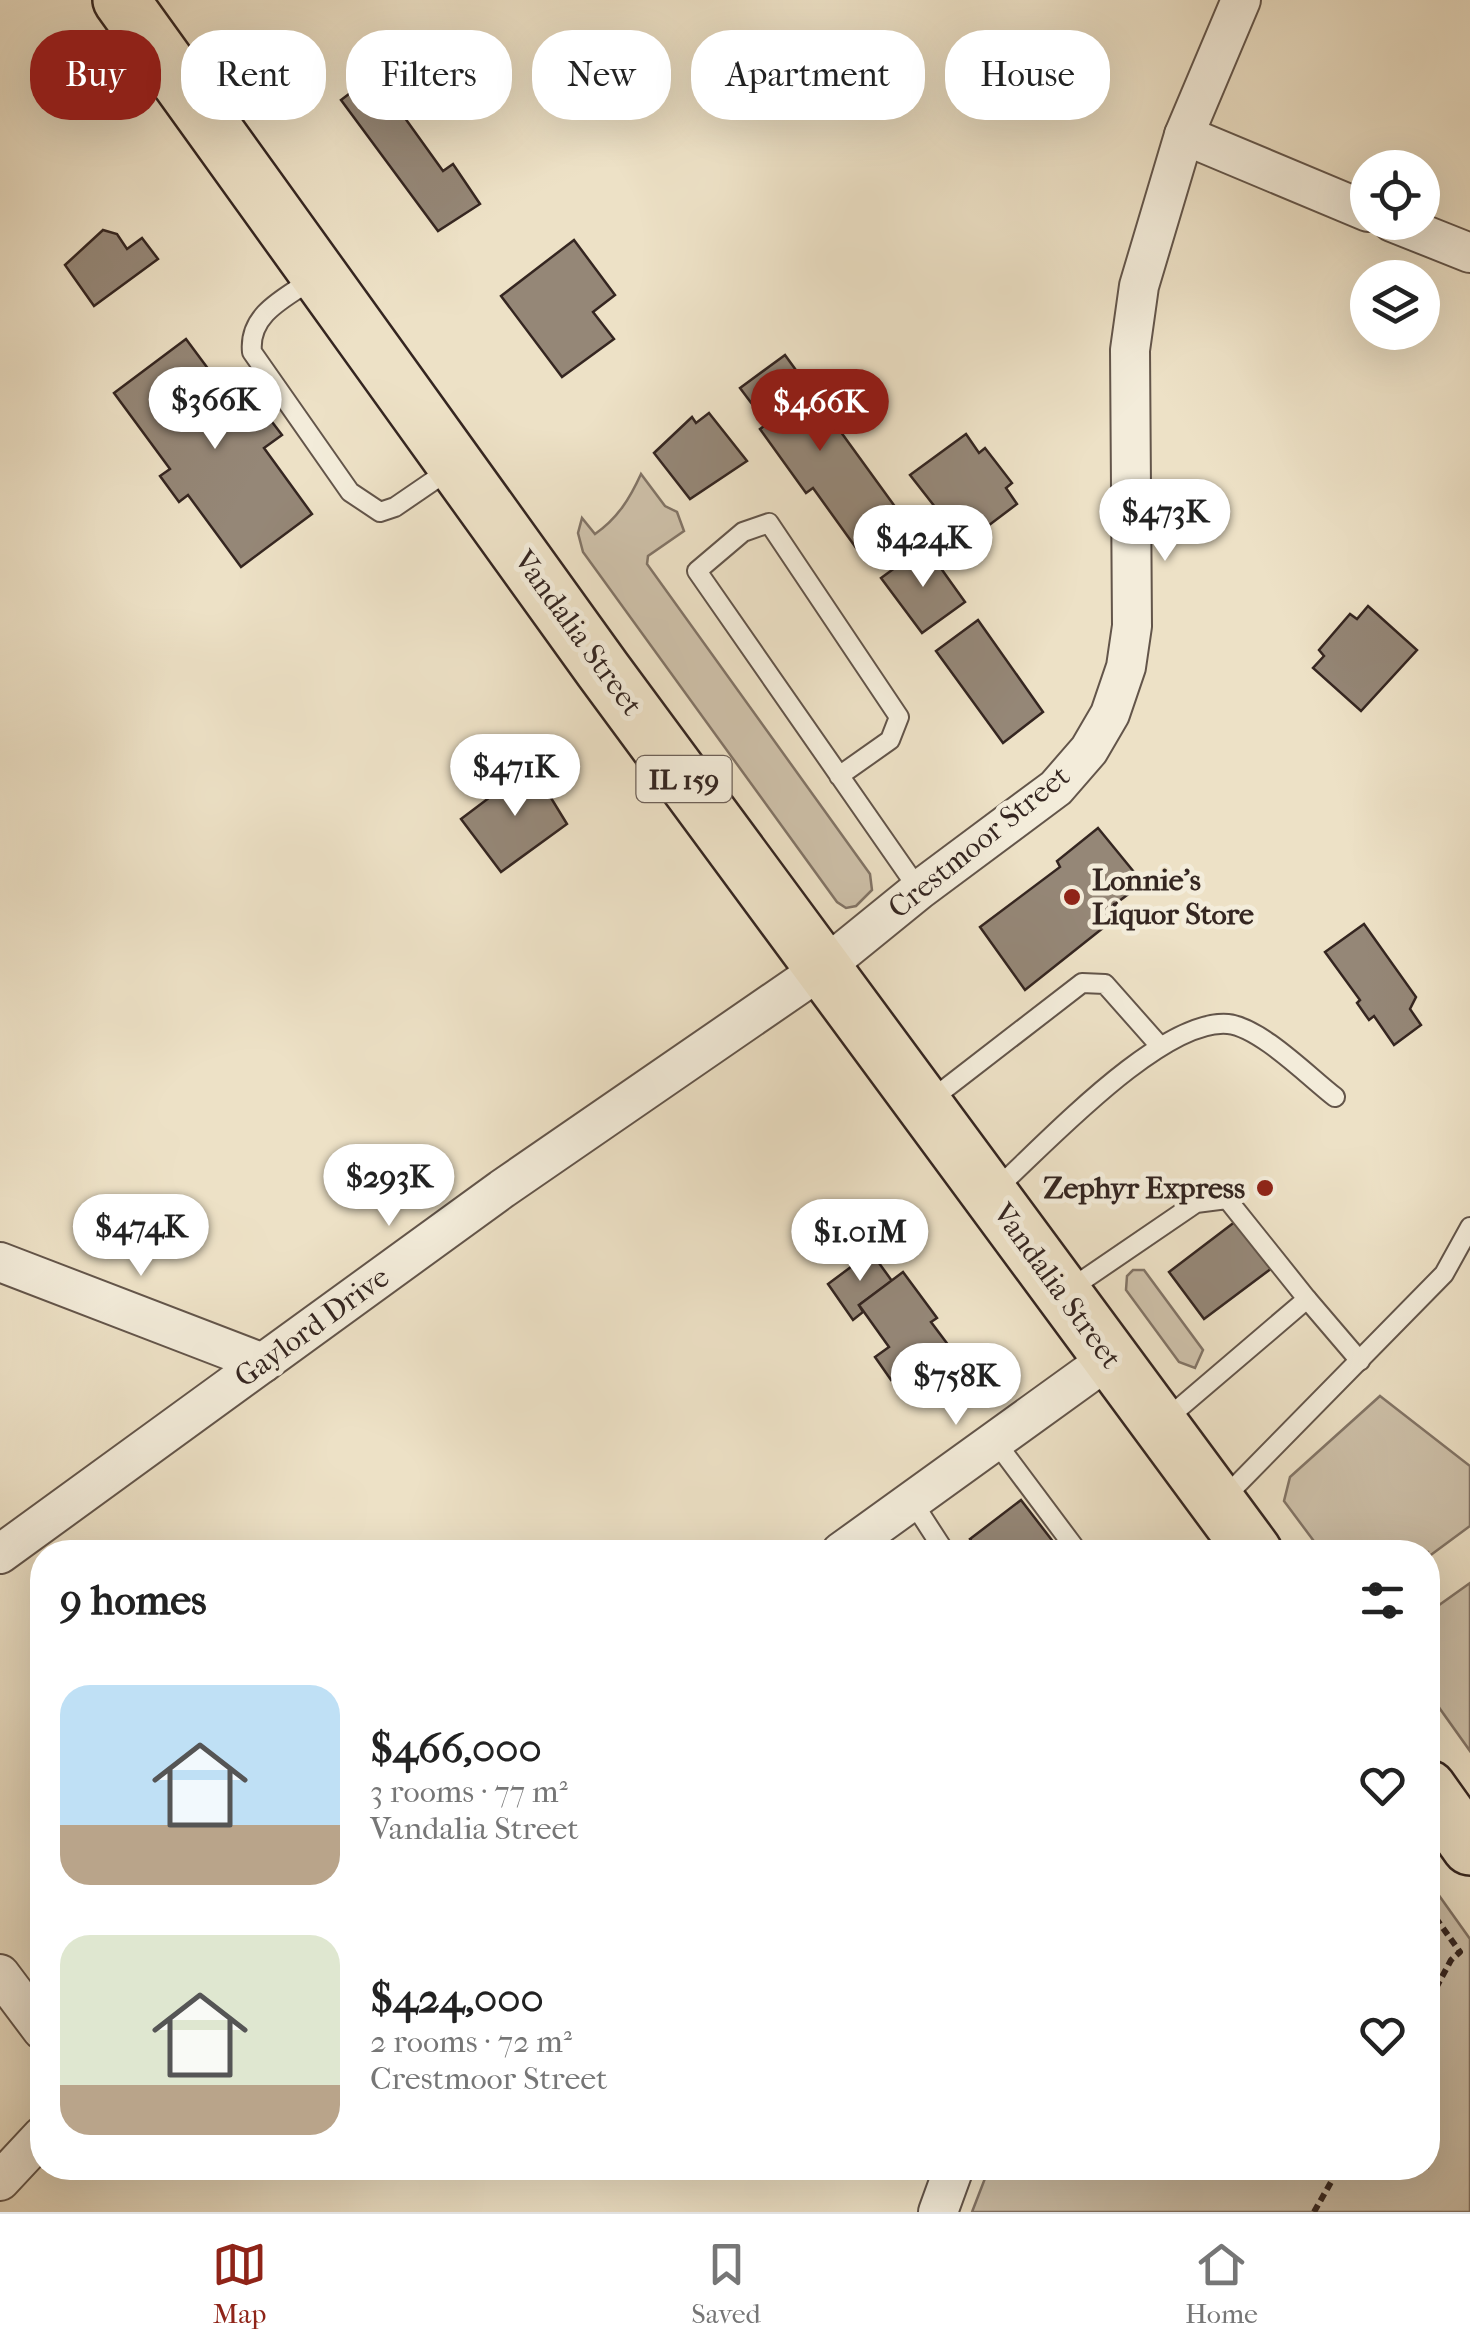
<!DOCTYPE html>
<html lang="en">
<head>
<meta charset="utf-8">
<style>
  :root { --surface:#fff; --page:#f6f6f6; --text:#222; --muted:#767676; --line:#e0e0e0; --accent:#8f2418 }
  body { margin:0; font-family:"IM FELL French Canon",serif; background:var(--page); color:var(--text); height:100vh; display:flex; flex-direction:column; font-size:38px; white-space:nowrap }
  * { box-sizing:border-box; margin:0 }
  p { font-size:32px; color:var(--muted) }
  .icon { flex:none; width:55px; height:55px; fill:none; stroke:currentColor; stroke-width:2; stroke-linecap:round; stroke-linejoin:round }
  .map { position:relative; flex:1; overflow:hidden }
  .drawer { position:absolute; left:30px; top:1540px; width:1410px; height:640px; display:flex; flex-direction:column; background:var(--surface); border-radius:40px; box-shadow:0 10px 40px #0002 }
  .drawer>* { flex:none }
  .guide { position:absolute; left:30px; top:30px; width:1410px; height:90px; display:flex; gap:20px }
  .controls { position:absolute; left:1350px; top:150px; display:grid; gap:20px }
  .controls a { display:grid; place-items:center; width:90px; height:90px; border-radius:50%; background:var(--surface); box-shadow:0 10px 40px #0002; font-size:50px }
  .price { position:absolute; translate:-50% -85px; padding:0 22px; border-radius:35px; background:#fff; color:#222; font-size:32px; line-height:65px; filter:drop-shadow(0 2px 5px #0008) }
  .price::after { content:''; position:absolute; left:50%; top:60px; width:30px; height:22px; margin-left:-15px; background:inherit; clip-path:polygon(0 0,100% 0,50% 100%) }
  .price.active { background:var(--accent); color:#fff }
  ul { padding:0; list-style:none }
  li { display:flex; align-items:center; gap:30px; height:250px; padding:0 30px }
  li span { display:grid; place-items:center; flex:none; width:280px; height:200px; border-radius:30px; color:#555 }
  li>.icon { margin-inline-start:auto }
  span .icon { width:120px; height:120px; fill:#fffc; stroke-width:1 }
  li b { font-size:42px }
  h2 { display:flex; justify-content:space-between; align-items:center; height:120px; padding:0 30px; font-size:42px }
  .tag { padding:0 35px; border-radius:40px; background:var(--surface); box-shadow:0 10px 40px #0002; font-size:35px; line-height:90px }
  .tag.active { background:var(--accent); color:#fff }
  .menu { display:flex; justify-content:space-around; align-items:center; height:140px; border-top:2px solid var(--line); background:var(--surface); font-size:28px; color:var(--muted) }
  .menu a { display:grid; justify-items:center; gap:5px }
  .menu .active { color:var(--accent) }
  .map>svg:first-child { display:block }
  .green { fill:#cec1aa; stroke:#827466; stroke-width:2.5 }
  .building { fill:#958777; stroke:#352621; stroke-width:2.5 }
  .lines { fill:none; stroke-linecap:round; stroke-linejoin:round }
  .lane-casing { stroke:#63554a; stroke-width:22 }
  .street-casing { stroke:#63554a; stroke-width:42 }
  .primary-casing { stroke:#352621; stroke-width:60 }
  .path { stroke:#352621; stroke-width:6; stroke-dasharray:8 5; stroke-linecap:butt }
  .lane { stroke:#f3ecda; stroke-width:18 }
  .street { stroke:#f3ecda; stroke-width:38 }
  .primary { stroke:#ede1c6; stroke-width:55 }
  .poi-dot { fill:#8f2418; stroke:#f3ecda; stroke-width:4 }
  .labels { text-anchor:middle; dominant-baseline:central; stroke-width:10; stroke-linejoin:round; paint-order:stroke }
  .shield { fill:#f3ecda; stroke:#6e6158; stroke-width:2.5 }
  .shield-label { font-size:28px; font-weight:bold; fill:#352621 }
  .street-label { font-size:30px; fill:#352621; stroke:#f3ecda }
  .poi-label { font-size:30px; font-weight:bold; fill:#352621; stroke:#f3ecda; text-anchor:start }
</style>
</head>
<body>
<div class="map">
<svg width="1470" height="2212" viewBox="0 0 1470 2212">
  <rect width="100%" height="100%" fill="#ede1c6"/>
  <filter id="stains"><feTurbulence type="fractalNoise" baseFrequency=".002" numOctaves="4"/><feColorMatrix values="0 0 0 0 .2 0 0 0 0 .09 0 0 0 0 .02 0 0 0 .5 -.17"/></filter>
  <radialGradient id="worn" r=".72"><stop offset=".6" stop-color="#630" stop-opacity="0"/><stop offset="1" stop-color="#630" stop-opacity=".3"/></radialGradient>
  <g class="green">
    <path d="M641,474L665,506L677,512L684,531L648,556L647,564L870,874L872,890L856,906L846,908L837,902L583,552L578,533L582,518L595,534C618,518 630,498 641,474Z"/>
    <polygon points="1133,1270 1144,1270 1203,1350 1195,1368 1179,1362 1126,1290 1127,1276"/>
    <polygon points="1380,1396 1470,1466 1470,1526 1428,1557 1428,1552 1322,1552 1284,1501 1290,1477"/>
    <polygon points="1470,1583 1470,1751 1428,1692 1428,1613"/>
    <polygon points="1428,1880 1470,1939 1470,2212 972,2212 989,2168 1428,2168"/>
  </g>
  <g class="building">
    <polygon points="374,75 443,171 453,164 480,204 438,231 341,100"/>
    <polygon points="103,230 117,234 127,249 142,238 158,259 94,306 65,265"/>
    <polygon points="574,240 615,295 593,312 614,339 562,377 501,296"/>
    <polygon points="186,339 238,409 253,397 282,435 264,448 312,514 241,567 188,495 179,502 160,476 170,469 114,393"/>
    <polygon points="785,355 904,519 859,552 813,488 806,493 760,429 767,424 740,388"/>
    <polygon points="709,413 747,461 690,499 654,453 692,417 696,423"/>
    <polygon points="966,434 979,453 985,448 1012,483 1006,488 1017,504 964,544 910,475"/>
    <polygon points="925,546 965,602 922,633 881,578"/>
    <polygon points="1368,606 1417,650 1361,711 1313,668 1324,656 1319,650 1350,614 1357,619"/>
    <polygon points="978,620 1043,712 1003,743 936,651"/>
    <polygon points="529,762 567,824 501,872 461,819 514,779 511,775"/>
    <polygon points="1098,828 1143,883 1106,911 1113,920 1025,990 980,927 1060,867 1057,861"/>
    <polygon points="1364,924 1416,997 1410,1009 1421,1025 1394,1045 1374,1016 1369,1020 1357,1003 1360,1000 1325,952"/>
    <polygon points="1236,1221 1272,1268 1204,1319 1169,1272"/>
    <polygon points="871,1252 892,1281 859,1305 863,1312 853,1320 828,1284"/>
    <polygon points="903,1272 937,1318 931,1322 955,1354 913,1385 902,1371 891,1380 875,1357 889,1347 859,1305"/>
    <polygon points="1021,1500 1061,1552 980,1552 970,1539"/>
  </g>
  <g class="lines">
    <g class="lane-casing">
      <g id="lane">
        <path d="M316,277C287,297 248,313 252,352L350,492L380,512L395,507L452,468"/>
        <polyline points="839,776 890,740 899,717 769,523 743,532 697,571 919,890"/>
        <polyline points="928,1102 1082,983 1105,984 1159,1045"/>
        <path d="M994,1191C1044,1146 1161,1018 1228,1024C1260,1027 1309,1077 1335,1097"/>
        <polyline points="1070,1289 1196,1203 1227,1199 1307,1299 1164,1421"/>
        <polyline points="1307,1299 1360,1361"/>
        <polyline points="995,1441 1078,1552"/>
        <polyline points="1223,1499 1444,1274 1470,1227"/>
        <polyline points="912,1501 945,1552"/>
      </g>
    </g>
    <g class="street-casing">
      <g id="street">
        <polyline points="1184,135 1368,212"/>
        <polyline points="1392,222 1470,253"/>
        <polyline points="0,1262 263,1363"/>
        <polyline points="841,1552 1110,1358"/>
        <polyline points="0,1554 502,1189 823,968 919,890 1056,788 1089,750 1110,714 1126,667 1132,626 1130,350 1139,286 1184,135 1241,0"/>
        <polyline points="0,1974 42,2030"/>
        <polyline points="0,2181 42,2136"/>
        <polyline points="938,2212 954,2168"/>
      </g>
    </g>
    <g class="primary-casing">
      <g id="primary">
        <polyline points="121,0 603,670 1254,1552"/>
        <polyline points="1428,1788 1470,1847"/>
      </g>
    </g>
    <g class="path">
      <polyline points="1428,1907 1460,1952 1451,1960 1428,2003"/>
      <polyline points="1314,2212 1339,2168"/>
    </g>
    <use href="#lane" class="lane"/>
    <use href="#street" class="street"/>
    <use href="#primary" class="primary"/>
  </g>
  <g class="poi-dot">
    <circle cx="1072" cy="897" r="10"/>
    <circle cx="1265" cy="1188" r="10"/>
  </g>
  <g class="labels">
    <rect class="shield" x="636.5" y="756" width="95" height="46" rx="8"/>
    <g class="shield-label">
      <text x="684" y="779">IL 159</text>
    </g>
    <g class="street-label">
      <text transform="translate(578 633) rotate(54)">Vandalia Street</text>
      <text transform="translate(979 842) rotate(-39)">Crestmoor Street</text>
      <text transform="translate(1057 1286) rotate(54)">Vandalia Street</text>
      <text transform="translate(312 1327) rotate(-36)">Gaylord Drive</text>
    </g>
    <g class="poi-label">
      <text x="1092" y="880">Lonnie's<tspan x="1092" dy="34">Liquor Store</tspan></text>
      <text x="1245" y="1188" text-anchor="end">Zephyr Express</text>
    </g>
  </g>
  <rect width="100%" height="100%" filter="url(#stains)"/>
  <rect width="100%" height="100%" fill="url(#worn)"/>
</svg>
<div class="controls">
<a><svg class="icon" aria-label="locate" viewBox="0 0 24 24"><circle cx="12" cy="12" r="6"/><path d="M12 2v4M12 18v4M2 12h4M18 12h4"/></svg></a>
<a><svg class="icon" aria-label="layers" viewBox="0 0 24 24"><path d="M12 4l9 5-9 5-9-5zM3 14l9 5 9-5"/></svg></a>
</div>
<b class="price" style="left:215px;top:452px">$366K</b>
<b class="price active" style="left:820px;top:454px">$466K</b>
<b class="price" style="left:1165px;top:564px">$473K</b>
<b class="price" style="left:923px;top:590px">$424K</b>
<b class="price" style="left:515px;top:819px">$471K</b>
<b class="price" style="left:389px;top:1229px">$293K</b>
<b class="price" style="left:141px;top:1279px">$474K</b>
<b class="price" style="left:860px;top:1284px">$1.01M</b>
<b class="price" style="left:956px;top:1428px">$758K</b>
<div class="guide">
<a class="tag active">Buy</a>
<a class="tag">Rent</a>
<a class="tag">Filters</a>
<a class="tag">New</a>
<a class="tag">Apartment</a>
<a class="tag">House</a>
</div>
<section class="drawer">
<h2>9 homes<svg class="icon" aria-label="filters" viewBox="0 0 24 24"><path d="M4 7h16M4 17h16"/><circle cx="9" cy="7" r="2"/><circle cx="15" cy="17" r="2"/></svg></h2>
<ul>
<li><span style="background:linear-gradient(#bfe0f5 70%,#b9a48a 0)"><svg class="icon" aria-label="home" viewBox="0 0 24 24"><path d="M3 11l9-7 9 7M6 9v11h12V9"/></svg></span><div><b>$466,000</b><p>3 rooms · 77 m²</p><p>Vandalia Street</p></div><svg class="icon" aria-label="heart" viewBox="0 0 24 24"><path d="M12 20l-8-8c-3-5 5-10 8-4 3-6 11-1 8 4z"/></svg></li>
<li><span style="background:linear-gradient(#dfe7d0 75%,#b9a48a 0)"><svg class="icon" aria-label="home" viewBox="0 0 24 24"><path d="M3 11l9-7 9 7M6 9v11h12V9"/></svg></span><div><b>$424,000</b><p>2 rooms · 72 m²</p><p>Crestmoor Street</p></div><svg class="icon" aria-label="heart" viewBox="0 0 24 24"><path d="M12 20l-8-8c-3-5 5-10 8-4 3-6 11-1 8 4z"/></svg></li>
</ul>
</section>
</div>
<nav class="menu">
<a class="active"><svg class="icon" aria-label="map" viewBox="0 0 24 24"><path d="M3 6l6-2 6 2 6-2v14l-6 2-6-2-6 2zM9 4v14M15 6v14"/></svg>Map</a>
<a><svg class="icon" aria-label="saved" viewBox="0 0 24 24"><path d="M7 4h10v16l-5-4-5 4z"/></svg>Saved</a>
<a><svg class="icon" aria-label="home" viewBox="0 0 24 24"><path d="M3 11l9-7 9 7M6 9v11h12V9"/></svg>Home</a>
</nav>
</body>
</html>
